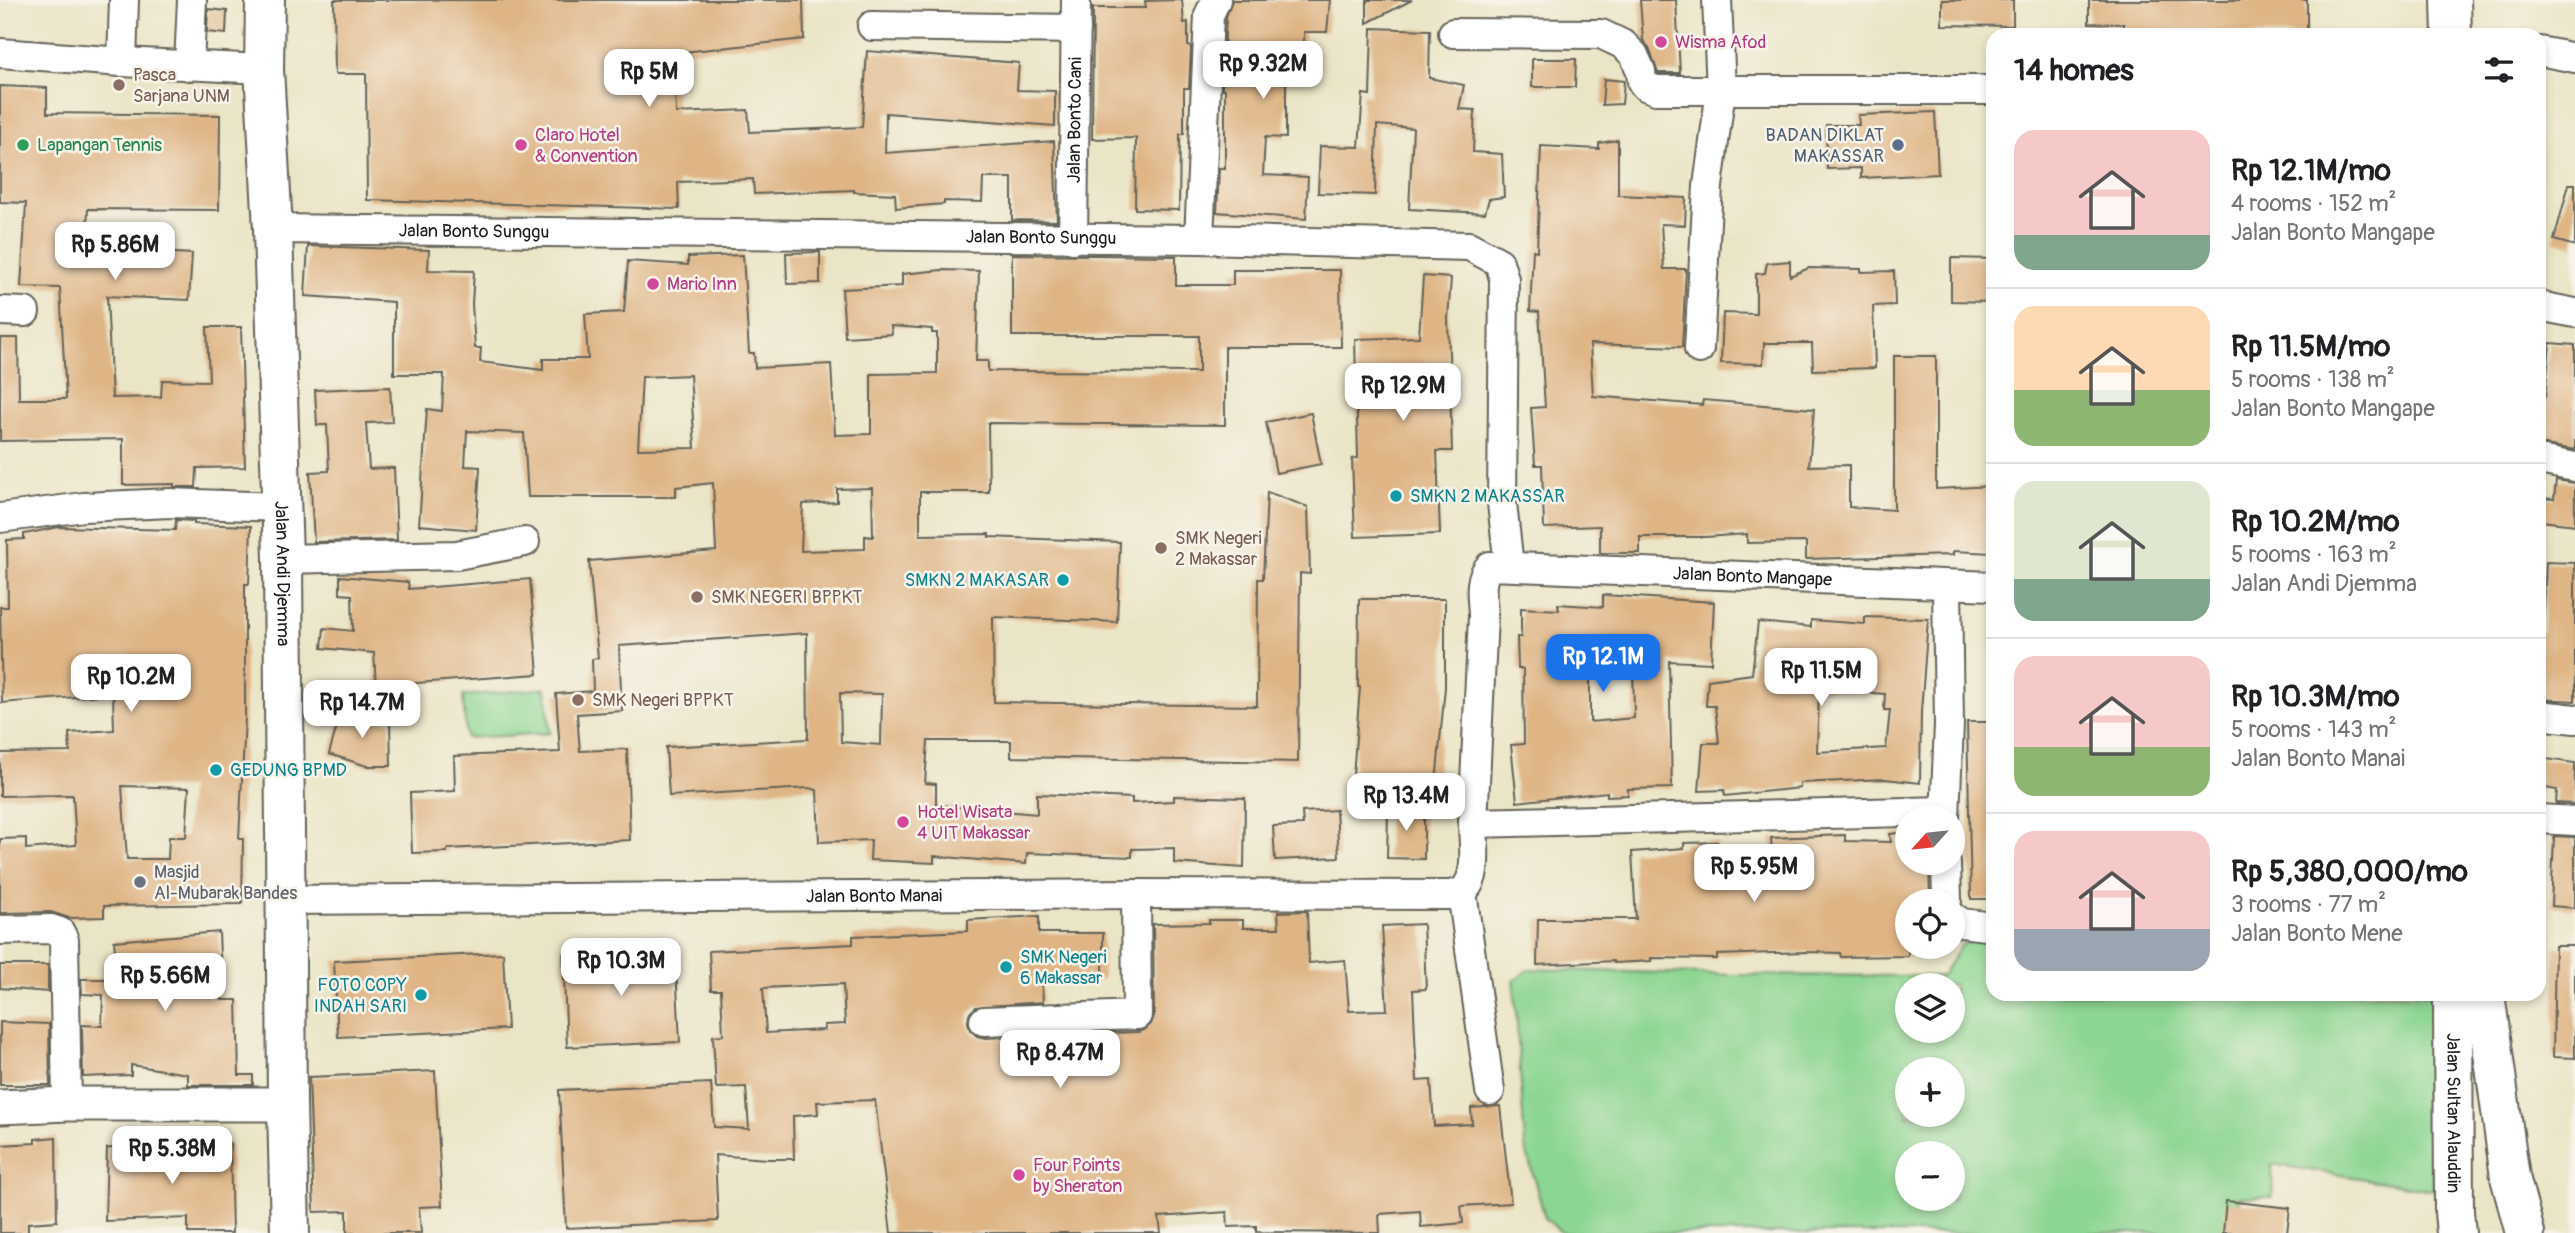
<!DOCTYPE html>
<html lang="en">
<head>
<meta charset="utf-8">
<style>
  :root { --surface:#fff; --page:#f6f6f6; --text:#202124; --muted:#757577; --line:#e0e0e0; --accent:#1a73e8 }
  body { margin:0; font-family:Pangolin,sans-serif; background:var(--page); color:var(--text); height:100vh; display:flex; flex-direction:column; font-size:26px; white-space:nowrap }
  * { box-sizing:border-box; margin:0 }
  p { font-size:23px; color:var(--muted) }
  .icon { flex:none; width:38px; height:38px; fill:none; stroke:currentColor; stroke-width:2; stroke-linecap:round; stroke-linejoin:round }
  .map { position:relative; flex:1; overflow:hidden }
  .panel { position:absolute; left:1986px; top:28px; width:560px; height:973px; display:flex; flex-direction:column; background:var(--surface); border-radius:21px; box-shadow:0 4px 10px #0003 }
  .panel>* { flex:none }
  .needle { width:46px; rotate:243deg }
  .buttons { position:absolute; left:1895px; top:805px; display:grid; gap:14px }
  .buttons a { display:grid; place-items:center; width:70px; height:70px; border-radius:50%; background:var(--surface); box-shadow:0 4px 10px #0003; font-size:35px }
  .price { position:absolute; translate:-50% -60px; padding:0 16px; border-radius:14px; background:#fff; color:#222; font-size:23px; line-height:46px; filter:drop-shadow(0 2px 4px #0008) }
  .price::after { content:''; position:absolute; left:50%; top:42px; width:21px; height:16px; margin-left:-10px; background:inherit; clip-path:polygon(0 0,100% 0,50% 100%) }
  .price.selected { background:var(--accent); color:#fff }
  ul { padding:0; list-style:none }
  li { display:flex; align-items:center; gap:21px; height:175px; padding:0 28px }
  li+li { border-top:2px solid var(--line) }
  li span { display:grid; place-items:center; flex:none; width:196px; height:140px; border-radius:21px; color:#555 }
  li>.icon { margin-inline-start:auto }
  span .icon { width:84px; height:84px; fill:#fffc; stroke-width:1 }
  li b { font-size:30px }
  h2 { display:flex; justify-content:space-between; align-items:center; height:84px; padding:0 28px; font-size:30px }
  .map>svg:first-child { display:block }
  .green { fill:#8dd692; stroke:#547957; stroke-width:2; fill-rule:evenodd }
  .building { fill:#dfb586; fill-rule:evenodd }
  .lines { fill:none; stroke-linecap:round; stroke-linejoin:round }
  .minor-casing { stroke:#646258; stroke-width:32 }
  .tertiary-casing { stroke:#646258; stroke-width:37 }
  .secondary-casing { stroke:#646258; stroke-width:42 }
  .minor { stroke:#fff; stroke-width:28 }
  .tertiary { stroke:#fff; stroke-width:33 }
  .secondary { stroke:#fff; stroke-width:38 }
  .hotel-dot { fill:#d1479c; stroke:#f7f3e8; stroke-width:2.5 }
  .education-dot { fill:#8d6e63; stroke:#f7f3e8; stroke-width:2.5 }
  .leisure-dot { fill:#2e9e5b; stroke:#f7f3e8; stroke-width:2.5 }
  .service-dot { fill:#5c6f8a; stroke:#f7f3e8; stroke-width:2.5 }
  .culture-dot { fill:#0f9aa8; stroke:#f7f3e8; stroke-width:2.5 }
  .worship-dot { fill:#6b7280; stroke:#f7f3e8; stroke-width:2.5 }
  .labels { text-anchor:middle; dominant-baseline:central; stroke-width:5; stroke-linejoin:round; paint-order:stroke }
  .hotel-label { font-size:18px; fill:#b23c85; stroke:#f7f3e8; text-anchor:start }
  .education-label { font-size:18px; fill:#785e54; stroke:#f7f3e8; text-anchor:start }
  .street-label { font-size:18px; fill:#1c1c1c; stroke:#f7f3e8 }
  .service-label { font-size:18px; fill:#4e5e75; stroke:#f7f3e8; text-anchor:end }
  .leisure-label { font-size:18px; fill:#27864d; stroke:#f7f3e8; text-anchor:start }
  .culture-label { font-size:18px; fill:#0d838f; stroke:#f7f3e8; text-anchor:start }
  .worship-label { font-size:18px; fill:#5b616d; stroke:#f7f3e8; text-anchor:start }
</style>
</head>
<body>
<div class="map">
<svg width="2575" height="1233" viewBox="0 0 2575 1233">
  <rect width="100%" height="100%" fill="#f7f3e8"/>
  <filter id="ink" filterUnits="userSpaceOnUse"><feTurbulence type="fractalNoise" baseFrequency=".0143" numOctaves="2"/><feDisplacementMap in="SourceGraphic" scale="14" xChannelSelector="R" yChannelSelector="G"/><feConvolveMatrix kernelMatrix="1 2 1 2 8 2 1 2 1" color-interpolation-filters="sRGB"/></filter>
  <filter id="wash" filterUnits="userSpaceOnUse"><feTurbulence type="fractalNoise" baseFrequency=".00686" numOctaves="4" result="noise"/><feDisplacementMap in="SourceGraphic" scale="28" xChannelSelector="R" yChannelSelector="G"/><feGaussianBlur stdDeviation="1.57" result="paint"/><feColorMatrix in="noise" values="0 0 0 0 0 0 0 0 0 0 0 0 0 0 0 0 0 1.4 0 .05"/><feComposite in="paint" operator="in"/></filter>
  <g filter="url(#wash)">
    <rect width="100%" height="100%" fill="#ebe5c7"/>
    <g class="green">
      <polygon points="546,688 550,733 466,738 463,696"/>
      <path d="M1993,940V994H2436L2433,1190L2272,1164L2273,1197H2239L2234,1233H1562L1545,1218L1525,1146L1514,981L1529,969L1732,975L1942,976L1962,944ZM1908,985H1953V1031H1908ZM1908,1069H1953V1115H1908ZM1908,1153H1953V1199H1908Z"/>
    </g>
    <g id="blocks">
      <g class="building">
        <polygon points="334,0 803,0 804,39 674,53 676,113 748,110 750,132 862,127 867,51 1019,63 1017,90 1055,91 1055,126 886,113 885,153 1054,141 1057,221 1012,220 1012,178 983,178 982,202 944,201 944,204 896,208 895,194 854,192 854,190 754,194 753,179 678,182 679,209 367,200 366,74 335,74"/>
        <polygon points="1182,0 1184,23 1188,22 1188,46 1191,47 1189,88 1184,88 1184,134 1180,134 1179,210 1135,209 1136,138 1092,139 1093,8 1146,8 1145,1"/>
        <polygon points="1232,0 1330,0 1327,32 1304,32 1304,76 1286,76 1286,138 1265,137 1263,175 1308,177 1306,219 1217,212 1219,168 1225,168 1225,89 1222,89 1226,17"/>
        <polygon points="1367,0 1412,0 1367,23"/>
        <polygon points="1640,0 1676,0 1680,73 1658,73 1649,48 1643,40"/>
        <polygon points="1942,0 2013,0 2013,26 1942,25"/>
        <polygon points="2089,0 2307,0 2307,35 2124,35 2124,24 2089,23"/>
        <polygon points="208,9 227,11 226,34 207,32"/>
        <polygon points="1372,28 1430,30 1429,78 1464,85 1459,109 1475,110 1473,152 1502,154 1504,197 1489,199 1485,213 1409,209 1413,128 1377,125 1375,195 1318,193 1320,146 1359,147 1363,94 1370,95"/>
        <polygon points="1532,59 1576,59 1575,87 1532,87"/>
        <polygon points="1604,79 1624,81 1622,104 1602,105"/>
        <polygon points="0,86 47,88 47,113 220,115 219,210 88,209 86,248 192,254 189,300 107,296 112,398 161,397 162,380 209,381 207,327 241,327 245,467 197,468 196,487 174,487 174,484 123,485 123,439 0,441 0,338 18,338 19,399 66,399 60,288 21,287 26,203 0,202"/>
        <polygon points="1935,112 1938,174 1861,178 1861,168 1827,169 1826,125 1859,125 1858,115"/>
        <polygon points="1618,140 1618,195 1686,198 1685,225 1661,224 1664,269 1686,269 1682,347 1590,344 1593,396 1702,405 1703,400 1814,409 1809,466 1849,465 1849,507 1894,510 1894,356 1936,356 1936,489 1993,486 1993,553 1953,551 1953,555 1806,559 1806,542 1747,543 1747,534 1705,537 1640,537 1640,553 1600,553 1600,526 1544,528 1542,465 1535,465 1531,408 1545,407 1539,312 1530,311 1533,250 1537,251 1541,146 1599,149 1599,143"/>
        <polygon points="2569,184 2575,184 2575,246 2554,240"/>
        <path d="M308,246L429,250L428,270L474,271L472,304L475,348H481L480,362L543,370V359H588L585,314L624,312L628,261L688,265V257L743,255L749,353H754L755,368L831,364L835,435L871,434V374L937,373V333H932V329L891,326L892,334L845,337L842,289L902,286V274L942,270L979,271L976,361H988V371L1199,372V336H1012V254L1176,256V285H1233V270H1340L1341,347H1225V425L988,423L989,492H920V535L989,534V537L1120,542L1117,622L993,617L994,702L1257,706L1258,579H1263L1267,492L1308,507L1310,574L1300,573L1298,762L1011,757V741H928L925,783L936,784V805L1037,814V794L1132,798V803L1174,801V796L1245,798L1244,868L1174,863V848L1132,849V857L1027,853L1026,864L934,856V863L870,860L871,840L819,842L817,790L809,788L669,796L666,747L808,739L807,633L619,646L622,711L577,714L580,751L627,749L630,840L447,849V852L412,853L410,793L455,791L454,756L560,752L556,694L593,691L592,659L598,658L589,561L716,551L713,483L676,487V497H528L524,433L467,431L465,466L480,467L476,530L419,525L427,409L442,411L444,374H394V302L305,296ZM690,375L695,448L638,449L642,377ZM872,488L873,537L865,536V549L801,551L803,504L837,502V489ZM840,693L882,694L881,745L841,742Z"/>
        <polygon points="820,252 820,283 787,284 786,253"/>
        <polygon points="1951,258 1993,259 1993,302 1951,301"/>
        <polygon points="1790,261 1790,276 1809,268 1861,269 1861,272 1894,271 1895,305 1873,306 1875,368 1813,370 1812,343 1764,343 1763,364 1721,363 1723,313 1756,314 1756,274 1765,273 1767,263"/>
        <polygon points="1423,276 1451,278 1448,319 1452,451 1437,451 1440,534 1355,537 1352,459 1358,458 1355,339 1419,337"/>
        <polygon points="2550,343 2575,345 2575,450 2539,444 2539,396 2545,397"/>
        <polygon points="390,387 392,422 366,423 369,469 394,468 397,540 314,542 310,472 329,471 327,425 317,425 315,390"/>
        <polygon points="1311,413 1321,464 1276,473 1266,422"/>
        <polygon points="2556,480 2575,483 2575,525 2541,521 2540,498 2554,499"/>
        <path d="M176,520L194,521V524L251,526L249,584H245V718L239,839H243L242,904L104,906V917L69,918L51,912L0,913V839L26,838V849L76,845L73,795L0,796V753L70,752L69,733L114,730L113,694L2,703L0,607H8L7,540L24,539V534L59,527L175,530ZM122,786L189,788L186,837H169L168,859H127Z"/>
        <polygon points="2546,562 2575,563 2575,701 2539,699 2539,632 2543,632"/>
        <polygon points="340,576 408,582 409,589 530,579 538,674 376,686 374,653 322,648 324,628 353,631 352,595 340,594"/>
        <path d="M1603,595L1714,602L1711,663L1669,661L1672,788L1628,789V795L1607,796V792L1517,802L1511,745L1524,744L1523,669H1518L1517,637H1521V608L1559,610L1558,604L1603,607ZM1592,656L1633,658L1634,718L1590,722V671Z"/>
        <polygon points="1359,599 1445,599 1445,687 1436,783 1353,776 1360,687 1358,687"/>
        <path d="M1865,617L1928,619L1921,712L1920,783L1885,779L1800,783V788L1725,796L1724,790L1699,791L1703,743H1719L1715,706H1706L1708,680L1752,674L1758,622L1811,627V620L1865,624ZM1819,689L1885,694L1884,710H1890L1886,748L1817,752Z"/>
        <polygon points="342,708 390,722 391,766 367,766 329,754"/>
        <polygon points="1967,722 1993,722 1993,899 1971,899"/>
        <polygon points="2539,758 2575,763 2575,804 2556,803 2557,790 2539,787"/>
        <polygon points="1424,805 1424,859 1387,858 1388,813 1394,813 1394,807"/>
        <polygon points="1336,810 1339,857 1275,860 1273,826 1303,825 1302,812"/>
        <polygon points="1908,832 1908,863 1929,863 1930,901 1908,901 1908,956 1841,957 1840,953 1804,952 1717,955 1717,959 1651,958 1651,961 1614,963 1613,961 1537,965 1538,919 1636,919 1632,852 1684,848 1684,843 1717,842 1717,854 1772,853 1771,838 1845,835 1845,841 1891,842 1890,834"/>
        <polygon points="2554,836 2575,837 2575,908 2551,906"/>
        <path d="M1307,911L1309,963L1345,960L1349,1011L1387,1010L1382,926L1423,924L1426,989L1413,990L1417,1081L1431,1080L1434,1126L1472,1124L1471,1108L1500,1106L1511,1203L1461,1206L1463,1223L1421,1227L1420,1211L1379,1214L1380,1233L1256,1232V1226L1228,1227L1227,1212L1159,1217L1161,1233H891L875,1100L817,1102L818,1114L793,1116L794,1159H767L715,1155L718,1221L566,1228L559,1090L711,1083L714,1127L749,1129L746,1087L716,1088L713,1036L723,1035L721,990H711L709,951L853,944V936L968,931V920L1039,916V933H1103V979L1042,982L1043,1002L976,1007L969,1014L968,1022L970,1030L977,1036L985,1038L1138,1032L1146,1029L1151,1024L1154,1016L1153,924L1209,923V920H1243V928H1279L1278,912ZM843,984L845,1024L824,1025V1030L766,1033L763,988Z"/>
        <polygon points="219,932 222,1000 237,1000 239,1075 253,1075 253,1085 188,1085 188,1074 131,1065 131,1075 83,1077 82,1025 102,1026 103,995 82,994 81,979 118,979 114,941"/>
        <polygon points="2555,946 2575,946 2575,1058 2553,1057"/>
        <polygon points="675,949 680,1042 567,1047 563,954"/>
        <polygon points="503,953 507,1029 338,1037 334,961"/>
        <polygon points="0,965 48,965 48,992 0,988"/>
        <polygon points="0,1022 49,1024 50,1085 0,1085"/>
        <polygon points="435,1071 442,1206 419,1207 421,1233 347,1233 347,1211 314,1212 309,1077"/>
        <polygon points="56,1137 57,1221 28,1223 28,1233 0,1233 0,1145 35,1143 35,1139"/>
        <polygon points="230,1143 232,1233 188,1233 188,1218 105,1221 107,1148 186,1151 186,1144"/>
        <polygon points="2226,1201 2290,1208 2287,1233 2223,1233"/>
      </g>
    </g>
  </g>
  <g filter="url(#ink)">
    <use href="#blocks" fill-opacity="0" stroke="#646258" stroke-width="2"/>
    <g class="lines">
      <g class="minor-casing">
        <g id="minor">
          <polyline points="872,26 1076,29"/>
          <polyline points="1453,33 1601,34 1624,45 1634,55 1641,71 1642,82 1645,86 1656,90 1993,90"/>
          <polyline points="2539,51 2575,58"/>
          <polyline points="0,53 122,62 264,69"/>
          <polyline points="122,62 124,0"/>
          <polyline points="189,66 192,0"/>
          <path id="s1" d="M273,229L1199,239L1469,246L1499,262L1504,279L1502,503L1509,566"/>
          <path id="s2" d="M1073,239L1076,0"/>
          <polyline points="1199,239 1209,15 1216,0"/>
          <polyline points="2539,306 2575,313"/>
          <polyline points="0,311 25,312"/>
          <polyline points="1699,349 1708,186 1721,90 1717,0"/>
          <polyline points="2539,460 2575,467"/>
          <polyline points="0,518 84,507 170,503 281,507"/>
          <polyline points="283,559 457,555 525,542"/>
          <polyline points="2539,715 2575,719"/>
          <polyline points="1945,817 1949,725 1947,585"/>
          <polyline points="2539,819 2575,821"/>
          <path id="s3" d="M1473,823L1483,617C1483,601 1477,579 1490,566L1993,586"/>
          <polyline points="1946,863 1947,901"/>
          <path d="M1462,892C1480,877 1473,844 1473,823L1945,811"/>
          <polyline points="1462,892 1490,1091"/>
          <path id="s4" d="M284,900L1136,894L1450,895L1462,892"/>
          <polyline points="1953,917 1962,923 1993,927"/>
          <polyline points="0,930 51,929 60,932 64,940 67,1104"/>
          <polyline points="984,1021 1137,1015 1136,894"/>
        </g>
      </g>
      <g class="tertiary-casing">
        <polyline id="tertiary" points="0,1107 67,1104 287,1104"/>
      </g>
      <g class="secondary-casing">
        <g id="secondary">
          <path id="s5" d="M265,0L264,69L273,229L283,559L287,1104L290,1233"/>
          <polyline points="2451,0 2452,35"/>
          <path id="s6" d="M2453,994L2454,1212L2456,1233"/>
          <polyline points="2485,994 2510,1177 2525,1233"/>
        </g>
      </g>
      <use href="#minor" class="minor"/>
      <use href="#tertiary" class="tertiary"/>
      <use href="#secondary" class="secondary"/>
    </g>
  </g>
  <g class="hotel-dot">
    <circle cx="1661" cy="42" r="7"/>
    <circle cx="521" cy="145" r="7"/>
    <circle cx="653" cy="284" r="7"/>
    <circle cx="903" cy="822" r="7"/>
    <circle cx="1019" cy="1175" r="7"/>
  </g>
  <g class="education-dot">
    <circle cx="119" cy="85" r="7"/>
    <circle cx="1161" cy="548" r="7"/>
    <circle cx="697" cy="597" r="7"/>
    <circle cx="578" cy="700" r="7"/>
  </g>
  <circle class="leisure-dot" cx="23" cy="145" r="7"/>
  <circle class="service-dot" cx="1898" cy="145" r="7"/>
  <g class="culture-dot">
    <circle cx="1396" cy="496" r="7"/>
    <circle cx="1063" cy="580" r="7"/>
    <circle cx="216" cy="770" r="7"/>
    <circle cx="1006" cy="967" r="7"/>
    <circle cx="421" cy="995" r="7"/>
  </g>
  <circle class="worship-dot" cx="140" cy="882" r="7"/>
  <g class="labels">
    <g class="hotel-label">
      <text x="1675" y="42">Wisma Afod</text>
      <text x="535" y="135">Claro Hotel<tspan x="535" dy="21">&amp; Convention</tspan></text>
      <text x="667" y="284">Mario Inn</text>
      <text x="917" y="812">Hotel Wisata<tspan x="917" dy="21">4 UIT Makassar</tspan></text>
      <text x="1033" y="1165">Four Points<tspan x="1033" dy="21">by Sheraton</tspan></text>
    </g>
    <g class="education-label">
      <text x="133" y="75">Pasca<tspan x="133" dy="21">Sarjana UNM</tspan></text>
      <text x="1175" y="538">SMK Negeri<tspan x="1175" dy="21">2 Makassar</tspan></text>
      <text x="711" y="597">SMK NEGERI BPPKT</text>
      <text x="592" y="700">SMK Negeri BPPKT</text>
    </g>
    <g class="street-label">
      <text stroke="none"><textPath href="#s2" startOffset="119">Jalan Bonto Cani</textPath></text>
      <text stroke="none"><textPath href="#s1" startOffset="201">Jalan Bonto Sunggu</textPath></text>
      <text stroke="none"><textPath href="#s1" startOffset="768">Jalan Bonto Sunggu</textPath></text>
      <text stroke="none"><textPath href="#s5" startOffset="574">Jalan Andi Djemma</textPath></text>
      <text stroke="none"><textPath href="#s3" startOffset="522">Jalan Bonto Mangape</textPath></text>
      <text stroke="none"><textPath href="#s4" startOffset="590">Jalan Bonto Manai</textPath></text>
      <text stroke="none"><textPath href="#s6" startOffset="119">Jalan Sultan Alauddin</textPath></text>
    </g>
    <g class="service-label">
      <text x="1884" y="135">BADAN DIKLAT<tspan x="1884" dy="21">MAKASSAR</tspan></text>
    </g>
    <g class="leisure-label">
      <text x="37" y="145">Lapangan Tennis</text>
    </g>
    <g class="culture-label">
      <text x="1410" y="496">SMKN 2 MAKASSAR</text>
      <text x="1049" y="580" text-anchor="end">SMKN 2 MAKASAR</text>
      <text x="230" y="770">GEDUNG BPMD</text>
      <text x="1020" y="957">SMK Negeri<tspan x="1020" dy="21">6 Makassar</tspan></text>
      <text x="407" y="985" text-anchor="end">FOTO COPY<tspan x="407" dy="21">INDAH SARI</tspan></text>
    </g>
    <g class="worship-label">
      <text x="154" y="872">Masjid<tspan x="154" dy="21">Al-Mubarak Bandes</tspan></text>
    </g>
  </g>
</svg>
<div class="buttons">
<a><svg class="needle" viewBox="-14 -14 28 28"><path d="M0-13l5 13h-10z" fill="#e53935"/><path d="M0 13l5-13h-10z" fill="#757577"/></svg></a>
<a><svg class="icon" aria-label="locate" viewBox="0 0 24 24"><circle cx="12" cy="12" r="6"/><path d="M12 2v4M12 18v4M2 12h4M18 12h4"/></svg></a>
<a><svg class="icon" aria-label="layers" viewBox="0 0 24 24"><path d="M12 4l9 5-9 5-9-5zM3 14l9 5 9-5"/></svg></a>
<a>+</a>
<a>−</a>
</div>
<b class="price" style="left:1263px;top:101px">Rp 9.32M</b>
<b class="price" style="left:649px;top:109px">Rp 5M</b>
<b class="price" style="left:115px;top:282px">Rp 5.86M</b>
<b class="price" style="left:1403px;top:423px">Rp 12.9M</b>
<b class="price selected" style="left:1603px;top:694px">Rp 12.1M</b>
<b class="price" style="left:1821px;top:708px">Rp 11.5M</b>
<b class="price" style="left:131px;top:714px">Rp 10.2M</b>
<b class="price" style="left:362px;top:740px">Rp 14.7M</b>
<b class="price" style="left:1406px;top:833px">Rp 13.4M</b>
<b class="price" style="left:1754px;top:904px">Rp 5.95M</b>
<b class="price" style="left:621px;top:998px">Rp 10.3M</b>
<b class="price" style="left:165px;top:1013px">Rp 5.66M</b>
<b class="price" style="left:1060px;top:1090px">Rp 8.47M</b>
<b class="price" style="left:172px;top:1186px">Rp 5.38M</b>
<section class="panel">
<h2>14 homes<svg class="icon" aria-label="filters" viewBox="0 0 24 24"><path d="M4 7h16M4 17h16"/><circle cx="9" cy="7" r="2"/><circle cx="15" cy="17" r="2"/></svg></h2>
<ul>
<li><span style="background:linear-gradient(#f6c9c9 75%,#7fa58c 0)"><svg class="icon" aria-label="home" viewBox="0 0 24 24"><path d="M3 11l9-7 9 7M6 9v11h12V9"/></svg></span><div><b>Rp 12.1M/mo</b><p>4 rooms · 152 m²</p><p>Jalan Bonto Mangape</p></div></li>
<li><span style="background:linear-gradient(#ffd9b3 60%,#8fb573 0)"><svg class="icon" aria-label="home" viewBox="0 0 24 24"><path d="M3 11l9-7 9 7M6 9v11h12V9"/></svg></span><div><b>Rp 11.5M/mo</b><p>5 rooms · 138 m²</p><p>Jalan Bonto Mangape</p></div></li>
<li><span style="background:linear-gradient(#dfe7d0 70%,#7fa58c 0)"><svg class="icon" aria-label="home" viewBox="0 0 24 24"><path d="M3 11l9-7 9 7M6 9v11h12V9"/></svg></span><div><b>Rp 10.2M/mo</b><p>5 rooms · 163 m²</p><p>Jalan Andi Djemma</p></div></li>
<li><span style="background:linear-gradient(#f6c9c9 65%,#8fb573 0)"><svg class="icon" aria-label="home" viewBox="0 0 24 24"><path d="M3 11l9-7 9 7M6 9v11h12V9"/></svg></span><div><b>Rp 10.3M/mo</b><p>5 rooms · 143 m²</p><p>Jalan Bonto Manai</p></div></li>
<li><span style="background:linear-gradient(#f6c9c9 70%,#9aa5b1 0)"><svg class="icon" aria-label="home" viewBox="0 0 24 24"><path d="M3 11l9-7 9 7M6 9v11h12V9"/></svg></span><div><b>Rp 5,380,000/mo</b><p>3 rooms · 77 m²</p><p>Jalan Bonto Mene</p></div></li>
</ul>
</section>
</div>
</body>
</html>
